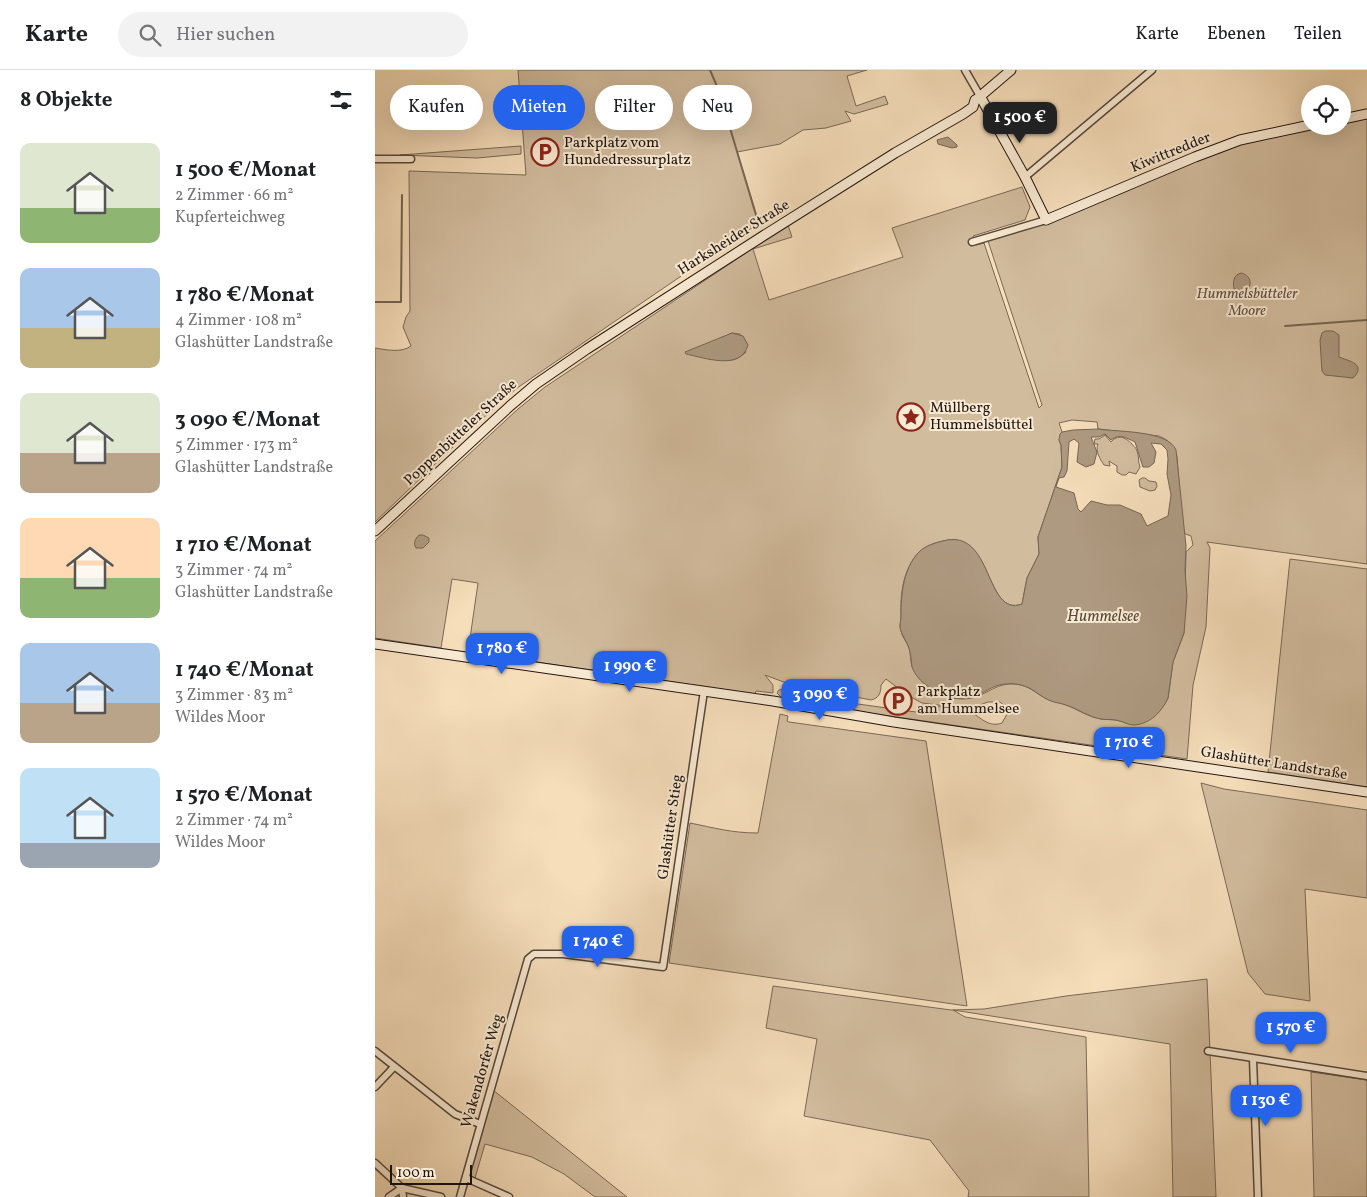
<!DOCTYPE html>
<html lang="de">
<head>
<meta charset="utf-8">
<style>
  :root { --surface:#fff; --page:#f2f2f2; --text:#202124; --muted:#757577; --line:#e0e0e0; --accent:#2563eb }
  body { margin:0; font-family:Vollkorn,serif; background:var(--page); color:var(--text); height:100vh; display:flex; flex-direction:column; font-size:19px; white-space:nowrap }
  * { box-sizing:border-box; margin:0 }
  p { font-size:16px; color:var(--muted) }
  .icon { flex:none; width:28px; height:28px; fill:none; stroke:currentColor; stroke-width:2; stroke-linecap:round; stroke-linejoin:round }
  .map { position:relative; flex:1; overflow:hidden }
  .panel { display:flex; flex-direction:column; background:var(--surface); width:375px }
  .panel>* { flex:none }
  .hud { position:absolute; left:15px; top:15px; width:475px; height:45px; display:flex; gap:10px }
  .tools { position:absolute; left:926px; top:15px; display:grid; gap:10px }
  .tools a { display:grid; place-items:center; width:50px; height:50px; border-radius:50%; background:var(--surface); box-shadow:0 5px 20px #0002; font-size:25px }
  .scale { position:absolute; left:15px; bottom:12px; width:82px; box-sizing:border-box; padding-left:5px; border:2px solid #21150f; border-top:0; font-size:14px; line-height:18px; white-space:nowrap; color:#21150f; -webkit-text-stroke:4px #f9ead3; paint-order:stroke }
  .price { position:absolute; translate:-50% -42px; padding:0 11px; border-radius:10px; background:var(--accent); color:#fff; font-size:16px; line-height:32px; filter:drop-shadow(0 1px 2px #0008) }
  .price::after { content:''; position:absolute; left:50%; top:30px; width:15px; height:11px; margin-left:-8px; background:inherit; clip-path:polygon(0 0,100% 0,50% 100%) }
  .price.active { background:#222; color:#fff }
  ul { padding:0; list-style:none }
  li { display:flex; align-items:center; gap:15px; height:125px; padding:0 20px }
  li span { display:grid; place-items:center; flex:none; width:140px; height:100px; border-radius:10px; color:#555 }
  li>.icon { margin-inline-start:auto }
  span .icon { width:60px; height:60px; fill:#fffc; stroke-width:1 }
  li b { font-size:21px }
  h2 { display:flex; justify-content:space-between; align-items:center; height:60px; padding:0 20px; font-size:21px }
  .tag { padding:0 18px; border-radius:22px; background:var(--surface); box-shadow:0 5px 20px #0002; font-size:18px; line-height:45px }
  .tag.active { background:var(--accent); color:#fff }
  header { display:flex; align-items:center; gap:30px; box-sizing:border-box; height:70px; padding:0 25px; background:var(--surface); border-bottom:1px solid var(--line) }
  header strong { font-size:24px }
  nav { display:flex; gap:28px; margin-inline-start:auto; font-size:18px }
  .search { width:350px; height:45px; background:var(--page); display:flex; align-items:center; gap:12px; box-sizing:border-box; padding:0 18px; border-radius:28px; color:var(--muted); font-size:19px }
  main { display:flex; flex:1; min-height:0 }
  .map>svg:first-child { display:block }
  .green { fill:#d2bc9e; stroke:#7a6856; fill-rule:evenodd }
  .water { fill:#ae9a81; stroke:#766553; fill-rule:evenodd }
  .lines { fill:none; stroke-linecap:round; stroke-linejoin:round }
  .stream { stroke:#766553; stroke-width:2 }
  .street-casing { stroke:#56473a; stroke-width:9 }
  .secondary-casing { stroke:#21150f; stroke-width:11 }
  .street { stroke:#f9ead3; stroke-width:6 }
  .secondary { stroke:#f9ead3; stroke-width:9 }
  .labels { text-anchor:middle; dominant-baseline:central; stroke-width:4; stroke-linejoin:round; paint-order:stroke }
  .poi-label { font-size:15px; fill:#21150f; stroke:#f9ead3; text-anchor:start }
  .street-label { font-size:15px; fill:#21150f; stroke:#f9ead3 }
  .park-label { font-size:15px; font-style:italic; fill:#5f4f41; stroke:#f9ead3 }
  .water-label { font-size:16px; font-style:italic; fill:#594a3d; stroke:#f9ead3 }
</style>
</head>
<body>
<header>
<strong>Karte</strong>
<div class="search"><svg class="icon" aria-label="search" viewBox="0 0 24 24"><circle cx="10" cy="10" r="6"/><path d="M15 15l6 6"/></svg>Hier suchen</div>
<nav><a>Karte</a><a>Ebenen</a><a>Teilen</a></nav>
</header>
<main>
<section class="panel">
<h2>8 Objekte<svg class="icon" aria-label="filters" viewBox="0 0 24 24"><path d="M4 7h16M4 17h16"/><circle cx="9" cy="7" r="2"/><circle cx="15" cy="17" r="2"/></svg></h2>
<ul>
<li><span style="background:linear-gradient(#dfe7d0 65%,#8fb573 0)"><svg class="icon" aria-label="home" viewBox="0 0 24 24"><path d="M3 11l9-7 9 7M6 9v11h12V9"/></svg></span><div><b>1 500 €/Monat</b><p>2 Zimmer · 66 m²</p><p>Kupferteichweg</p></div></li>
<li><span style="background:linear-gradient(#a9c7e8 60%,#c2b280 0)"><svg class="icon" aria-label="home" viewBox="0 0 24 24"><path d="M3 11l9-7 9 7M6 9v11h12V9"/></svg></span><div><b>1 780 €/Monat</b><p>4 Zimmer · 108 m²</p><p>Glashütter Landstraße</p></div></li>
<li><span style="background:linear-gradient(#dfe7d0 60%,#b9a48a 0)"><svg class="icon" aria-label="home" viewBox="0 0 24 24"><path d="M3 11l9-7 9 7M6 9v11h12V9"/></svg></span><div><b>3 090 €/Monat</b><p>5 Zimmer · 173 m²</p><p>Glashütter Landstraße</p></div></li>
<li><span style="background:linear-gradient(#ffd9b3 60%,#8fb573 0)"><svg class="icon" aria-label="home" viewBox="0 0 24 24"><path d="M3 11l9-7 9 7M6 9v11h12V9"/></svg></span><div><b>1 710 €/Monat</b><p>3 Zimmer · 74 m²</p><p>Glashütter Landstraße</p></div></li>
<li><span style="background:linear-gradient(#a9c7e8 60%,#b9a48a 0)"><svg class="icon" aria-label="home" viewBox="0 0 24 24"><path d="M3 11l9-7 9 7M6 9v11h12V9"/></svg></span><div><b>1 740 €/Monat</b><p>3 Zimmer · 83 m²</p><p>Wildes Moor</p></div></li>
<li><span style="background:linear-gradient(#bfe0f5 75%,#9aa5b1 0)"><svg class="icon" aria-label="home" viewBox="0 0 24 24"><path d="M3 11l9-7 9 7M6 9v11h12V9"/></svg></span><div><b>1 570 €/Monat</b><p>2 Zimmer · 74 m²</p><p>Wildes Moor</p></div></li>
</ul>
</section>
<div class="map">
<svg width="992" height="1127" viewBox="0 0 992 1127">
  <rect width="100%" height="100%" fill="#f6debb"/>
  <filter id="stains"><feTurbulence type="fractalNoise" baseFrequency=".004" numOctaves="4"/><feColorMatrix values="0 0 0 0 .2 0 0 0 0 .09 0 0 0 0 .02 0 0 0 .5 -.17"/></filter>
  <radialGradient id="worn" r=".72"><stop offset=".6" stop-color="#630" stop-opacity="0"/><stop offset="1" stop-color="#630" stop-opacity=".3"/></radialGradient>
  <g class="green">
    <path d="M143,0H492L472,6L481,36L510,26L513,34L479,44L470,41L476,51L451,58L428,60L405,74L362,82L384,153L145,316L127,330L0,452V278C11,280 27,283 36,276L28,257L31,247L35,241L34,101L151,105Z"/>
    <path d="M992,48V494L832,472L835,478L831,557L818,615L812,689L494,643L407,628L402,623L404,620L409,619L483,634L541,642L547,635C559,637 585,637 595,642C606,647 613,658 627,653L632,644V638L625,632H613L594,639L547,633L532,625L511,609L506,615C506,623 504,628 496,630L414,614L390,605L398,615V623L381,621L380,624L93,582L103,513L77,509L66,578L0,568V471L143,339L170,317L413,155L417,167L378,179L394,230L528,187L517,158L647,117L655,137L650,150L598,166L601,175L609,173L664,338L667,335L613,171L672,152L865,73L951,56H968V53ZM357,263L365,264L371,282C359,294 350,290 334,289L344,269ZM697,350L722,352L723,359L784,366C795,371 800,376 802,387L808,463L816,466L818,475L811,482L809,563L798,592L793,628C786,643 775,651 759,654C754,655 749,652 745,651C738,649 732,650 726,649C713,647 702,639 691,635C685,633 678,632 672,629C663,625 657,618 646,615C626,611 620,619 603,626C594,630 583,629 574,627C561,625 542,609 537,596C535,590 536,584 534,578C532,572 527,567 526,561C524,556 526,551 526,546C525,524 528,499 544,482C551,476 559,473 568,471C618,458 610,548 647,534L652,508L664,484L663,467L687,397L686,375L684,370L687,362L684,353Z"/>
    <polygon points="146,76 146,84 102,88 25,85"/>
    <path d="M730,365L736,372C743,364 750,367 757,374C759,377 760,376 762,381C764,386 763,392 765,397L761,404L754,402L751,405H747L742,402V396L734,391L735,396L729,395C725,389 720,381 723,374H719L720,369H724Z"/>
    <polygon points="767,408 770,408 774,411 781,412 782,416 780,420 775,421 765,417 764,410"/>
    <polygon points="915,489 992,499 992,717 893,702"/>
    <path d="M405,644L413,646L412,651L414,652L551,671L592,936L294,893L315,753C340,758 357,763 383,763Z"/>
    <polygon points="826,713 849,719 992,740 992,828 930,819 935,931 890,924 873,903"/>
    <polygon points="832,909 841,1127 798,1127 795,974 578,940 590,947 711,967 714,1127 593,1127 594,1121 555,1070 429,1046 442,969 391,958 398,916 576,940 609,939 691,926"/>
    <polygon points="936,1002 992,1010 992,1127 939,1127"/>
    <polygon points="118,1020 252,1127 220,1127 189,1104 157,1087 110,1074 100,1108 94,1105"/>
  </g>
  <g class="water">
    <polygon points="573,67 582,75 582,77 577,78 563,74 562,70"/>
    <path d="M866,203C875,205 878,213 872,221H866L863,223L859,219C858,212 858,205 866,203Z"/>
    <path d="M950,261H958L964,265V287C974,291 992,294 978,308L950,305L947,301L945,270L947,263Z"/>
    <path d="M357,263L368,266L373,275C366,301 330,288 311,284L310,282Z"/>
    <path d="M723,359C742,362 793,360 801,380L811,476L810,500L812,526L809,563L798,592L793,628C787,641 776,654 759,655C753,655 747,651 741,650C736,649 731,650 726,649C714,647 703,639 691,635C686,633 681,633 676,631C665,627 659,618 646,615C642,614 636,613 631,614C611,615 604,633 578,628C562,625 542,612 537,597C536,591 536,584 534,578C532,572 528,567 526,561C524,557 526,551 526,546C526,524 528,499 544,482C550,476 559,473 568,471C619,457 609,548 647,534L652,508L664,484L663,467L687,397L686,375L684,370L685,364L687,362L698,360ZM730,364L736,370C745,363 751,368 760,372L768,397H774L779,393L781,382L776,373L786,374L792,380L793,389L792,404L796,425L793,446L772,456L766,444L745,435H732L716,431L706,442L703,439L699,423L681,417L684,408L689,407L692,401L694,372L699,369L704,373L702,392L711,397L719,394L722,382L716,367H724Z"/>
    <path d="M44,465H48L54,468V472L48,478H41C38,473 40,469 44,465Z"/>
  </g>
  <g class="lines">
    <g class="stream">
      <polyline points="335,0 344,21"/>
      <polyline points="345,23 349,36"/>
      <polyline points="349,38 384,155"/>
      <polyline points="0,232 26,232 27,125"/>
      <polyline points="910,256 992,250"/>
    </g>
    <g class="street-casing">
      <g id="street">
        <polyline points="590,0 605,26"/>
        <polyline points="0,89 36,89"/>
        <polyline points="650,107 777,0"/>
        <polyline points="597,172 671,150"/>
        <polyline points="0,981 80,1044 105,1054"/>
        <polyline points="833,981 992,1006"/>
        <polyline points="878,989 883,1127"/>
        <polyline points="0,1017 19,997"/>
        <polyline points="0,1093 27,1118 66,1127"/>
        <polyline points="91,1108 134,1127"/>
        <polyline points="27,1118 28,1127"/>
        <polyline points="14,1127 27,1118"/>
        <polyline points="85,1127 153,889 159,884 188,884 288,897 329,621"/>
      </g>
    </g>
    <g class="secondary-casing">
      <g id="secondary">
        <polyline points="605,26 650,107 671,150 820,87 865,70 935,55"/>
        <polyline points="602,29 636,0"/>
        <polyline points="968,49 992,44"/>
        <polyline points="0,461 135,336 161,314 212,279 388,166 520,83 588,44 598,37 600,30"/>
        <polyline points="0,574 398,631 519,652 992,722"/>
      </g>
    </g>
    <use href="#street" class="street"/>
    <use href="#secondary" class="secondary"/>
  </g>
  <defs>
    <g id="parking-ring" transform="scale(1.4375)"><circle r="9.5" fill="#f9ead3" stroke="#8f2418" stroke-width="1.5"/><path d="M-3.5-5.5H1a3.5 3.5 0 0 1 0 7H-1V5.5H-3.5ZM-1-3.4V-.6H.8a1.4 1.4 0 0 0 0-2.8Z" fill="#8f2418"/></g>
    <g id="sight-ring" transform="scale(1.4375)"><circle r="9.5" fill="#f9ead3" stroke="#8f2418" stroke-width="1.5"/><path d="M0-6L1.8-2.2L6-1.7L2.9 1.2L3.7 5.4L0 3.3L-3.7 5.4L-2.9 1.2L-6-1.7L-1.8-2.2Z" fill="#8f2418"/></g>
  </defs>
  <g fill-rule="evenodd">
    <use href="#parking-ring" x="170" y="82"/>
    <use href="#sight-ring" x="536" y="347"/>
    <use href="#parking-ring" x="523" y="631"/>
  </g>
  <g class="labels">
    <g class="poi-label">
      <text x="189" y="73">Parkplatz vom<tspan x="189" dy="17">Hundedressurplatz</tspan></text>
      <text x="555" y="338">Müllberg<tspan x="555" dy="17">Hummelsbüttel</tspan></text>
      <text x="542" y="622">Parkplatz<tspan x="542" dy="17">am Hummelsee</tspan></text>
    </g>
    <g class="street-label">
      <text transform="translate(796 83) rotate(-22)">Kiwittredder</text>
      <text transform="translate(359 168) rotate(-32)">Harksheider Straße</text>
      <text transform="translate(86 363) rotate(-43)">Poppenbütteler Straße</text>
      <text transform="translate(899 694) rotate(9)">Glashütter Landstraße</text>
      <text transform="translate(296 757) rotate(-82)">Glashütter Stieg</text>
      <text transform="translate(108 1001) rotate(-74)">Wakendorfer Weg</text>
    </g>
    <g class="park-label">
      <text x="872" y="224">Hummelsbütteler<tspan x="872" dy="17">Moore</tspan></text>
    </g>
    <g class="water-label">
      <text x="728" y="547">Hummelsee</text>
    </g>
  </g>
  <rect width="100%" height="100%" filter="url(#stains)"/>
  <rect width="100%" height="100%" fill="url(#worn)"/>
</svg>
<div class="tools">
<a><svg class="icon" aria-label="locate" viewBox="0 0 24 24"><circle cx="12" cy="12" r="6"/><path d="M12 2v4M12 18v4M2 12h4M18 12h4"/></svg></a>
</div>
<div class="scale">100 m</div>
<b class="price active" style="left:645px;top:74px">1 500 €</b>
<b class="price" style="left:127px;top:605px">1 780 €</b>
<b class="price" style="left:255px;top:623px">1 990 €</b>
<b class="price" style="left:445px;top:651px">3 090 €</b>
<b class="price" style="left:754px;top:699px">1 710 €</b>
<b class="price" style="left:223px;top:898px">1 740 €</b>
<b class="price" style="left:916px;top:984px">1 570 €</b>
<b class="price" style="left:891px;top:1057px">1 130 €</b>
<div class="hud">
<a class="tag">Kaufen</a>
<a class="tag active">Mieten</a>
<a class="tag">Filter</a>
<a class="tag">Neu</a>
</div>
</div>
</main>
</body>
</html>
